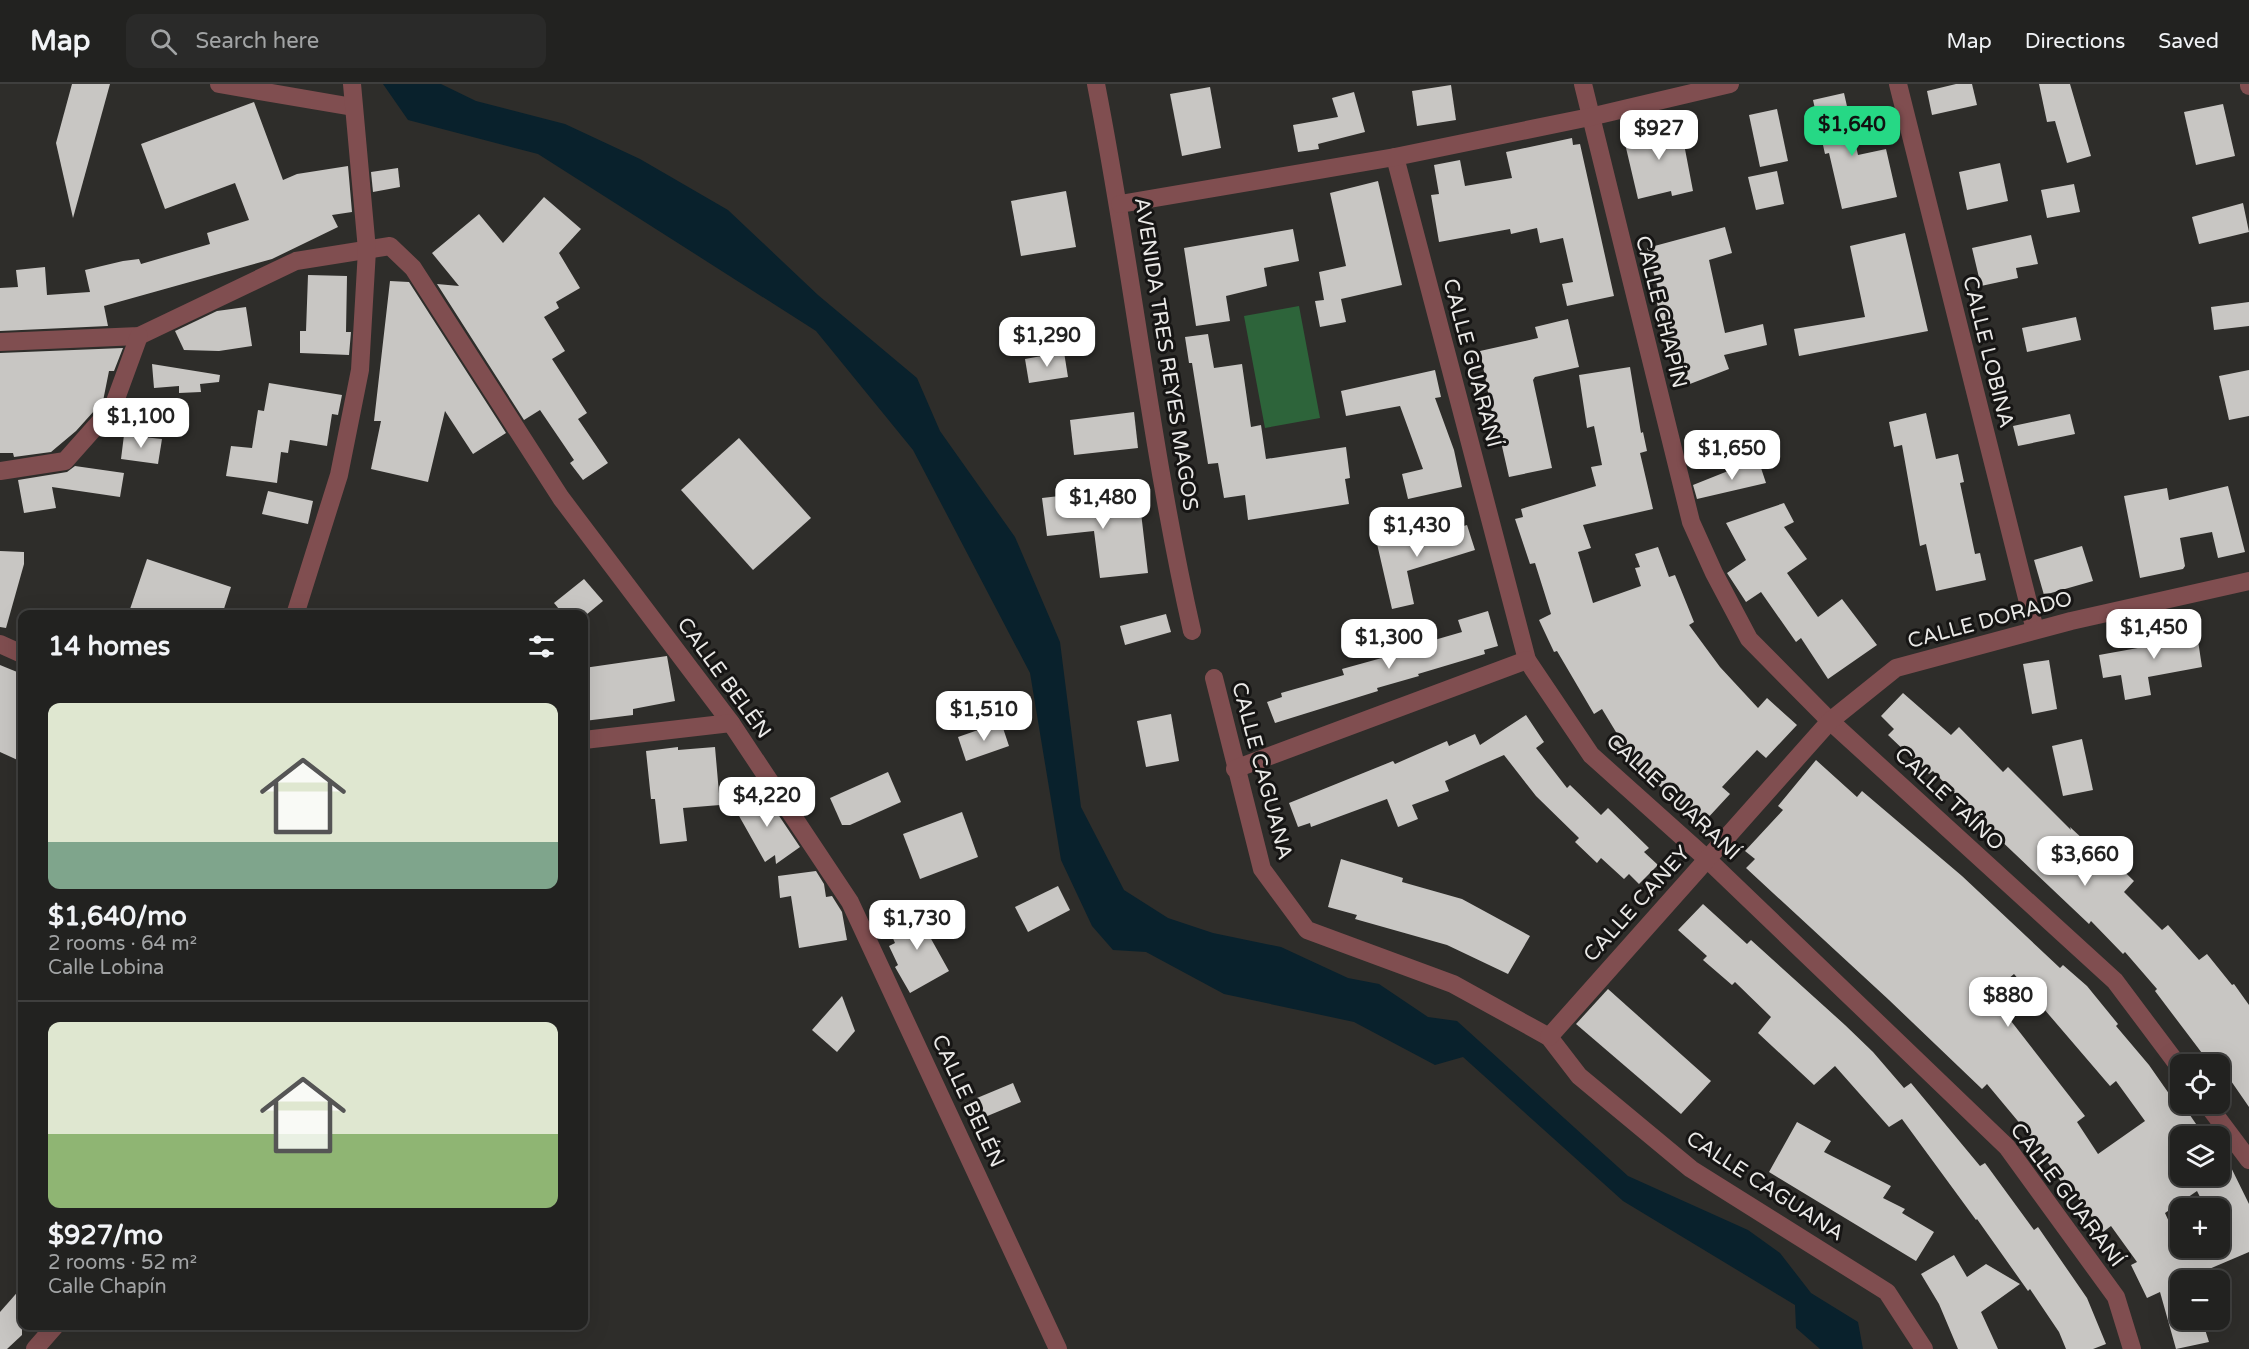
<!DOCTYPE html>
<html lang="en">
<head>
<meta charset="utf-8">
<style>
  :root { --surface:#222220; --page:#2a2a29; --text:#f1f3f6; --muted:#a2a4a5; --line:#3f3f3e; --accent:#26d885 }
  body { margin:0; font-family:"Varela Round",sans-serif; background:var(--page); color:var(--text); height:100vh; display:flex; flex-direction:column; font-size:22px; white-space:nowrap }
  * { box-sizing:border-box; margin:0 }
  p { font-size:20px; color:var(--muted) }
  .icon { flex:none; width:33px; height:33px; fill:none; stroke:currentColor; stroke-width:2; stroke-linecap:round; stroke-linejoin:round }
  .map { position:relative; flex:1; overflow:hidden }
  .drawer { position:absolute; left:18px; top:526px; width:570px; height:720px; display:flex; flex-direction:column; background:var(--surface); border-radius:12px; box-shadow:0 6px 24px #0002,0 0 0 2px var(--line) }
  .drawer>* { flex:none }
  .buttons { position:absolute; left:2170px; top:970px; display:grid; gap:12px }
  .buttons a { display:grid; place-items:center; width:60px; height:60px; border-radius:12px; background:var(--surface); box-shadow:0 6px 24px #0002,0 0 0 2px var(--line); font-size:30px }
  .price { position:absolute; translate:-50% -51px; padding:0 14px; border-radius:12px; background:#fff; color:#222; font-size:20px; line-height:39px; filter:drop-shadow(0 2px 3px #0008) }
  .price::after { content:''; position:absolute; left:50%; top:36px; width:18px; height:14px; margin-left:-9px; background:inherit; clip-path:polygon(0 0,100% 0,50% 100%) }
  .price.current { background:var(--accent); color:#111 }
  ul { padding:0; list-style:none }
  li { display:grid; align-content:center; gap:12px; height:318px; padding:0 30px }
  li+li { border-top:2px solid var(--line) }
  li span { display:grid; place-items:center; height:186px; border-radius:12px; color:#555 }
  li>.icon { margin-inline-start:auto }
  span .icon { width:108px; height:108px; fill:#fffc; stroke-width:1 }
  li b { font-size:26px }
  h2 { display:flex; justify-content:space-between; align-items:center; height:72px; padding:0 30px; font-size:26px }
  header { display:flex; align-items:center; gap:36px; box-sizing:border-box; height:84px; padding:0 30px; background:var(--surface); border-bottom:2px solid var(--line) }
  header strong { font-size:28px }
  nav { display:flex; gap:33px; margin-inline-start:auto; font-size:21px }
  .search { width:420px; height:54px; background:var(--page); display:flex; align-items:center; gap:15px; box-sizing:border-box; padding:0 21px; border-radius:12px; color:var(--muted); font-size:22px }
  .map>svg:first-child { display:block }
  .green { fill:#2d643a }
  .water { fill:#09212c }
  .building { fill:#c8c6c3; fill-rule:evenodd }
  .lines { fill:none; stroke-linecap:round; stroke-linejoin:round }
  .minor { stroke:#804e50; stroke-width:18 }
  .labels { text-anchor:middle; dominant-baseline:central; stroke-width:6; stroke-linejoin:round; paint-order:stroke }
  .street-label { font-size:21px; fill:#eae9e7; stroke:#161514 }
</style>
</head>
<body>
<header>
<strong>Map</strong>
<div class="search"><svg class="icon" aria-label="search" viewBox="0 0 24 24"><circle cx="10" cy="10" r="6"/><path d="M15 15l6 6"/></svg>Search here</div>
<nav><a>Map</a><a>Directions</a><a>Saved</a></nav>
</header>
<div class="map">
<svg width="2249" height="1265" viewBox="0 0 2249 1265">
  <rect width="100%" height="100%" fill="#2e2d2a"/>
  <polygon class="green" points="1299,222 1320,334 1265,344 1244,232"/>
  <polygon class="water" points="383,0 441,0 476,17 565,40 640,75 728,126 818,211 917,294 940,347 1015,453 1060,558 1081,723 1124,806 1168,834 1213,849 1281,863 1348,894 1379,900 1428,933 1457,937 1628,1092 1748,1146 1780,1169 1811,1209 1858,1238 1863,1265 1820,1265 1796,1244 1795,1221 1623,1117 1463,973 1435,981 1354,938 1224,910 1146,868 1113,866 1092,842 1061,776 1030,589 913,366 816,247 538,70 408,36"/>
  <g class="building">
    <polygon points="72,0 110,0 73,134 56,59"/>
    <polygon points="1956,0 1972,0 1977,21 1932,31 1927,7"/>
    <polygon points="2039,0 2070,0 2091,72 2067,79 2055,37 2047,38"/>
    <polygon points="1451,1 1456,36 1417,42 1412,7"/>
    <polygon points="1210,3 1221,64 1182,72 1170,10"/>
    <polygon points="1354,8 1365,48 1318,60 1319,65 1298,68 1293,41 1338,33 1332,14"/>
    <polygon points="1844,9 1858,71 1886,65 1897,113 1842,125 1829,69 1825,70 1813,16"/>
    <polygon points="254,18 283,96 297,90 348,82 352,128 332,131 338,143 272,175 104,222 108,242 0,247 0,204 18,203 16,186 45,183 47,211 90,208 85,186 123,177 139,175 141,180 165,173 210,160 207,149 249,136 235,99 165,125 141,60"/>
    <polygon points="2223,20 2235,72 2196,81 2184,28"/>
    <polygon points="1777,25 1788,77 1760,83 1749,31"/>
    <polygon points="1680,39 1693,107 1672,112 1671,107 1638,115 1623,51"/>
    <polygon points="1572,54 1573,61 1580,60 1614,212 1567,222 1562,200 1573,198 1563,154 1540,159 1537,144 1511,150 1510,145 1439,158 1431,111 1439,110 1434,81 1460,76 1465,102 1512,94 1506,68"/>
    <polygon points="2000,79 2008,117 1967,126 1959,88"/>
    <polygon points="398,84 400,103 373,108 371,88"/>
    <polygon points="1777,87 1784,120 1756,126 1748,93"/>
    <polygon points="1378,97 1402,201 1341,215 1346,238 1320,243 1315,217 1324,216 1319,188 1346,182 1330,109"/>
    <polygon points="2074,100 2080,128 2047,134 2041,106"/>
    <polygon points="1066,107 1076,163 1021,172 1011,117"/>
    <polygon points="544,113 581,145 559,169 580,204 556,218 559,224 544,233 565,267 552,275 587,329 578,335 608,379 583,396 570,379 574,376 540,326 524,336 437,200 459,202 432,169 479,130 503,159"/>
    <polygon points="2243,119 2249,148 2199,160 2192,133"/>
    <polygon points="1725,143 1732,169 1709,176 1725,249 1763,240 1767,261 1724,271 1729,285 1682,303 1668,267 1654,206 1658,205 1647,164"/>
    <polygon points="1293,145 1299,177 1264,184 1267,202 1226,212 1230,237 1196,242 1184,164"/>
    <polygon points="1905,149 1928,247 1799,272 1794,245 1865,233 1850,162"/>
    <polygon points="2031,151 2038,180 2016,184 2018,194 1981,202 1972,164"/>
    <polygon points="308,191 347,192 346,248 351,248 349,271 300,269 300,247 306,247"/>
    <polygon points="390,197 409,198 506,349 473,370 445,327 428,398 371,385 381,337 374,337"/>
    <polygon points="2249,218 2249,242 2214,246 2211,223"/>
    <polygon points="246,223 252,262 219,267 184,266 175,247 217,227"/>
    <polygon points="2076,233 2081,256 2027,268 2022,244"/>
    <polygon points="1568,235 1579,283 1535,293 1533,296 1552,384 1509,393 1499,349 1496,350 1480,267 1538,254 1535,243"/>
    <polygon points="1208,250 1214,284 1242,280 1251,343 1261,341 1266,375 1346,363 1350,394 1345,395 1349,420 1248,436 1245,411 1224,414 1218,379 1208,380 1192,279 1189,279 1185,253"/>
    <polygon points="123,264 114,287 109,287 103,317 76,347 51,368 14,373 13,369 0,369 0,269"/>
    <polygon points="1064,268 1068,293 1029,299 1025,275"/>
    <polygon points="152,280 220,291 219,298 200,300 201,308 179,309 179,302 154,304"/>
    <polygon points="1630,283 1641,349 1643,348 1647,367 1640,369 1653,425 1583,441 1591,464 1578,468 1593,519 1641,502 1635,484 1640,483 1635,470 1658,463 1669,493 1675,491 1694,538 1689,541 1720,583 1758,624 1767,614 1797,641 1766,674 1757,666 1722,703 1730,710 1705,737 1687,721 1684,724 1613,660 1619,653 1602,625 1594,630 1557,567 1554,568 1539,536 1551,530 1535,479 1530,480 1515,435 1523,433 1521,425 1596,402 1591,383 1602,381 1594,342 1587,344 1579,291"/>
    <polygon points="1435,286 1441,313 1435,314 1454,366 1462,403 1408,415 1402,390 1423,385 1400,322 1346,332 1341,307"/>
    <polygon points="2249,286 2249,332 2229,336 2219,292"/>
    <polygon points="269,299 342,311 338,331 332,330 327,362 290,356 288,369 281,368 277,399 226,392 231,362 252,364 258,326 264,327"/>
    <polygon points="1134,328 1138,364 1074,371 1070,336"/>
    <polygon points="1926,329 1936,375 1958,370 1964,398 1960,399 1975,470 1980,469 1986,496 1936,507 1926,460 1920,462 1902,361 1894,363 1889,338"/>
    <polygon points="2070,330 2075,350 2018,362 2013,342"/>
    <polygon points="124,351 162,355 158,380 121,375"/>
    <polygon points="739,354 811,434 753,486 681,406"/>
    <polygon points="1758,375 1766,399 1697,415 1693,401"/>
    <polygon points="75,382 124,389 120,413 52,403 56,424 24,429 18,396 67,388"/>
    <polygon points="2228,402 2245,468 2218,474 2212,448 2180,454 2185,482 2183,485 2140,494 2124,412 2167,404 2169,416"/>
    <polygon points="268,407 313,417 308,440 262,430"/>
    <polygon points="1086,409 1087,417 1139,411 1148,489 1100,494 1094,447 1047,452 1042,414"/>
    <polygon points="1784,419 1794,438 1784,443 1807,475 1787,489 1818,533 1842,515 1877,561 1828,595 1801,554 1796,558 1761,508 1746,518 1727,489 1746,476 1726,439"/>
    <polygon points="1467,441 1475,466 1407,487 1414,520 1392,525 1375,451 1397,446 1401,461"/>
    <polygon points="2082,462 2093,497 2044,511 2034,476"/>
    <polygon points="0,467 24,468 24,480 6,544 0,543"/>
    <polygon points="147,475 231,503 222,531 128,531"/>
    <polygon points="584,495 603,517 586,531 564,531 554,519"/>
    <polygon points="1488,527 1498,562 1484,566 1485,570 1418,590 1419,592 1377,604 1378,607 1275,639 1267,618 1282,613 1281,609 1344,591 1342,585 1425,562 1424,559 1462,548 1458,536"/>
    <polygon points="1166,530 1171,548 1125,561 1120,542"/>
    <polygon points="2195,537 2202,583 2148,593 2151,611 2125,616 2121,591 2103,594 2099,571 2171,558 2168,542"/>
    <polygon points="667,572 675,617 633,625 633,631 584,637 584,584"/>
    <polygon points="2049,576 2057,625 2032,630 2023,580"/>
    <polygon points="0,581 22,590 22,678 0,668"/>
    <polygon points="1903,609 1951,651 1959,643 2003,688 2008,683 2071,746 2070,743 2102,773 2105,769 2134,797 2124,808 2162,846 2168,841 2199,876 2207,870 2232,901 2234,900 2249,921 2249,1023 2220,981 2211,981 2155,907 2157,905 2125,868 2123,870 2091,837 2089,840 1994,750 1933,687 1929,690 1888,651 1894,645 1881,632"/>
    <polygon points="1171,630 1179,677 1146,683 1137,637"/>
    <polygon points="1526,631 1544,658 1536,664 1567,704 1570,701 1601,731 1608,724 1649,764 1644,768 1658,781 1639,800 1629,790 1624,795 1601,774 1597,779 1575,758 1579,754 1536,712 1504,671 1445,697 1449,707 1412,721 1418,735 1398,743 1387,715 1311,743 1310,739 1298,743 1289,719 1393,677 1395,680 1447,657 1449,662 1475,650 1480,661"/>
    <polygon points="1001,638 1009,662 966,677 958,653"/>
    <polygon points="2082,655 2093,706 2063,712 2052,662"/>
    <polygon points="678,663 678,666 715,663 720,721 683,724 687,757 660,760 655,715 651,715 646,667"/>
    <path d="M1816,676L1857,713L1862,707L1962,792L2060,884L2063,881L2087,902L2118,940L2116,942L2149,981L2179,1024L2183,1021L2205,1053H2181V1092H2220V1061L2249,1120V1168L2181,1197V1236H2202L2209,1258L2176,1265L2160,1208L2147,1214L2131,1181L2137,1178L2111,1142L2103,1148L2071,1105L2068,1108L2027,1048L1987,1000L1982,1005L1889,916L1746,784L1755,775L1745,767L1783,726L1778,722ZM2014,890L2110,1002L2116,997L2145,1037L2098,1070L2077,1038L2085,1032L1990,910ZM2197,1107L2206,1125H2220V1164H2181L2165,1129Z"/>
    <polygon points="888,688 901,718 850,741 842,741 830,714"/>
    <polygon points="763,708 800,763 776,780 775,771 765,778 734,723"/>
    <polygon points="962,728 978,773 920,795 903,750"/>
    <polygon points="1341,775 1403,794 1402,798 1462,815 1530,852 1508,890 1447,861 1355,835 1357,831 1328,823"/>
    <polygon points="816,787 824,800 826,813 832,812 842,828 847,856 799,864 791,812 780,814 778,792"/>
    <polygon points="1058,802 1070,826 1028,848 1015,823"/>
    <polygon points="1703,820 1747,860 1751,856 1845,941 1873,968 1904,1004 1911,999 1980,1082 1985,1079 2034,1146 2038,1143 2087,1214 2106,1260 2093,1265 2066,1265 2059,1248 2030,1205 2028,1207 1977,1135 1976,1136 1902,1035 1889,1043 1835,982 1814,1001 1758,949 1771,933 1735,898 1732,901 1703,876 1707,872 1678,846"/>
    <polygon points="927,825 938,849 930,853 949,887 910,909 895,883 898,881 889,862 895,859 888,843"/>
    <polygon points="1608,905 1711,997 1681,1030 1576,940"/>
    <polygon points="842,912 855,947 837,968 812,946"/>
    <polygon points="1013,999 1021,1018 973,1038 965,1019"/>
    <polygon points="1797,1038 1831,1057 1824,1068 1891,1102 1883,1114 1905,1125 1902,1129 1934,1148 1916,1177 1769,1088"/>
    <polygon points="1954,1171 1967,1193 1986,1180 2020,1200 1981,1228 1998,1265 1958,1265 1939,1220 1921,1190"/>
    <polygon points="22,1203 22,1251 7,1265 0,1265 0,1228"/>
  </g>
  <g class="lines">
    <g class="minor">
      <polyline points="219,0 353,23"/>
      <path d="M1096,0C1132,182 1151,367 1192,547"/>
      <polyline points="1583,0 1691,438 1714,489 1749,555 1830,637 2115,897 2181,985"/>
      <polyline points="1898,0 2035,546"/>
      <polyline points="2249,0 2249,2"/>
      <polyline points="1395,73 1527,576 1591,671 1707,775 2007,1063 2116,1213 2132,1265"/>
      <polyline points="1120,120 1395,73 1590,33 1730,0"/>
      <polyline points="0,258 139,252 296,177 390,162 413,184 561,414 731,639 850,818 1058,1265"/>
      <polyline points="0,387 65,377 113,323 139,252"/>
      <polyline points="295,531 339,391 360,286 367,166 352,0"/>
      <polyline points="0,560 22,570"/>
      <polyline points="1214,594 1262,785 1307,846 1453,900 1549,953 1579,992 1691,1085 1887,1208 1924,1265"/>
      <polyline points="584,656 731,639"/>
      <polyline points="1235,685 1527,576"/>
      <polyline points="1549,953 1830,637 1896,584 2071,537 2249,497"/>
      <polyline points="2207,1020 2249,1076"/>
      <polyline points="35,1265 55,1242"/>
    </g>
  </g>
  <g class="labels">
    <g class="street-label">
      <text transform="translate(1661 228) rotate(76)">CALLE CHAPÍN</text>
      <text transform="translate(1988 268) rotate(76)">CALLE LOBINA</text>
      <text transform="translate(1166 270) rotate(81)">AVENIDA TRES REYES MAGOS</text>
      <text transform="translate(1472 279) rotate(75)">CALLE GUARANÍ</text>
      <text transform="translate(1990 536) rotate(-15)">CALLE DORADO</text>
      <text transform="translate(724 594) rotate(54)">CALLE BELÉN</text>
      <text transform="translate(1262 687) rotate(75)">CALLE CAGUANA</text>
      <text transform="translate(1673 713) rotate(43)">CALLE GUARANÍ</text>
      <text transform="translate(1949 715) rotate(43)">CALLE TAÍNO</text>
      <text transform="translate(1637 820) rotate(-48)">CALLE CANEY</text>
      <text transform="translate(968 1017) rotate(65)">CALLE BELÉN</text>
      <text transform="translate(1765 1102) rotate(33)">CALLE CAGUANA</text>
      <text transform="translate(2067 1111) rotate(53)">CALLE GUARANÍ</text>
    </g>
  </g>
</svg>
<div class="buttons">
<a><svg class="icon" aria-label="locate" viewBox="0 0 24 24"><circle cx="12" cy="12" r="6"/><path d="M12 2v4M12 18v4M2 12h4M18 12h4"/></svg></a>
<a><svg class="icon" aria-label="layers" viewBox="0 0 24 24"><path d="M12 4l9 5-9 5-9-5zM3 14l9 5 9-5"/></svg></a>
<a>+</a>
<a>−</a>
</div>
<b class="price current" style="left:1852px;top:73px">$1,640</b>
<b class="price" style="left:1659px;top:77px">$927</b>
<b class="price" style="left:1047px;top:284px">$1,290</b>
<b class="price" style="left:141px;top:365px">$1,100</b>
<b class="price" style="left:1732px;top:397px">$1,650</b>
<b class="price" style="left:1103px;top:446px">$1,480</b>
<b class="price" style="left:1417px;top:474px">$1,430</b>
<b class="price" style="left:2154px;top:576px">$1,450</b>
<b class="price" style="left:1389px;top:586px">$1,300</b>
<b class="price" style="left:984px;top:658px">$1,510</b>
<b class="price" style="left:767px;top:744px">$4,220</b>
<b class="price" style="left:2085px;top:803px">$3,660</b>
<b class="price" style="left:917px;top:867px">$1,730</b>
<b class="price" style="left:2008px;top:944px">$880</b>
<section class="drawer">
<h2>14 homes<svg class="icon" aria-label="filters" viewBox="0 0 24 24"><path d="M4 7h16M4 17h16"/><circle cx="9" cy="7" r="2"/><circle cx="15" cy="17" r="2"/></svg></h2>
<ul>
<li><span style="background:linear-gradient(#dfe7d0 75%,#7fa58c 0)"><svg class="icon" aria-label="home" viewBox="0 0 24 24"><path d="M3 11l9-7 9 7M6 9v11h12V9"/></svg></span><div><b>$1,640/mo</b><p>2 rooms · 64 m²</p><p>Calle Lobina</p></div></li>
<li><span style="background:linear-gradient(#dfe7d0 60%,#8fb573 0)"><svg class="icon" aria-label="home" viewBox="0 0 24 24"><path d="M3 11l9-7 9 7M6 9v11h12V9"/></svg></span><div><b>$927/mo</b><p>2 rooms · 52 m²</p><p>Calle Chapín</p></div></li>
</ul>
</section>
</div>
</body>
</html>
